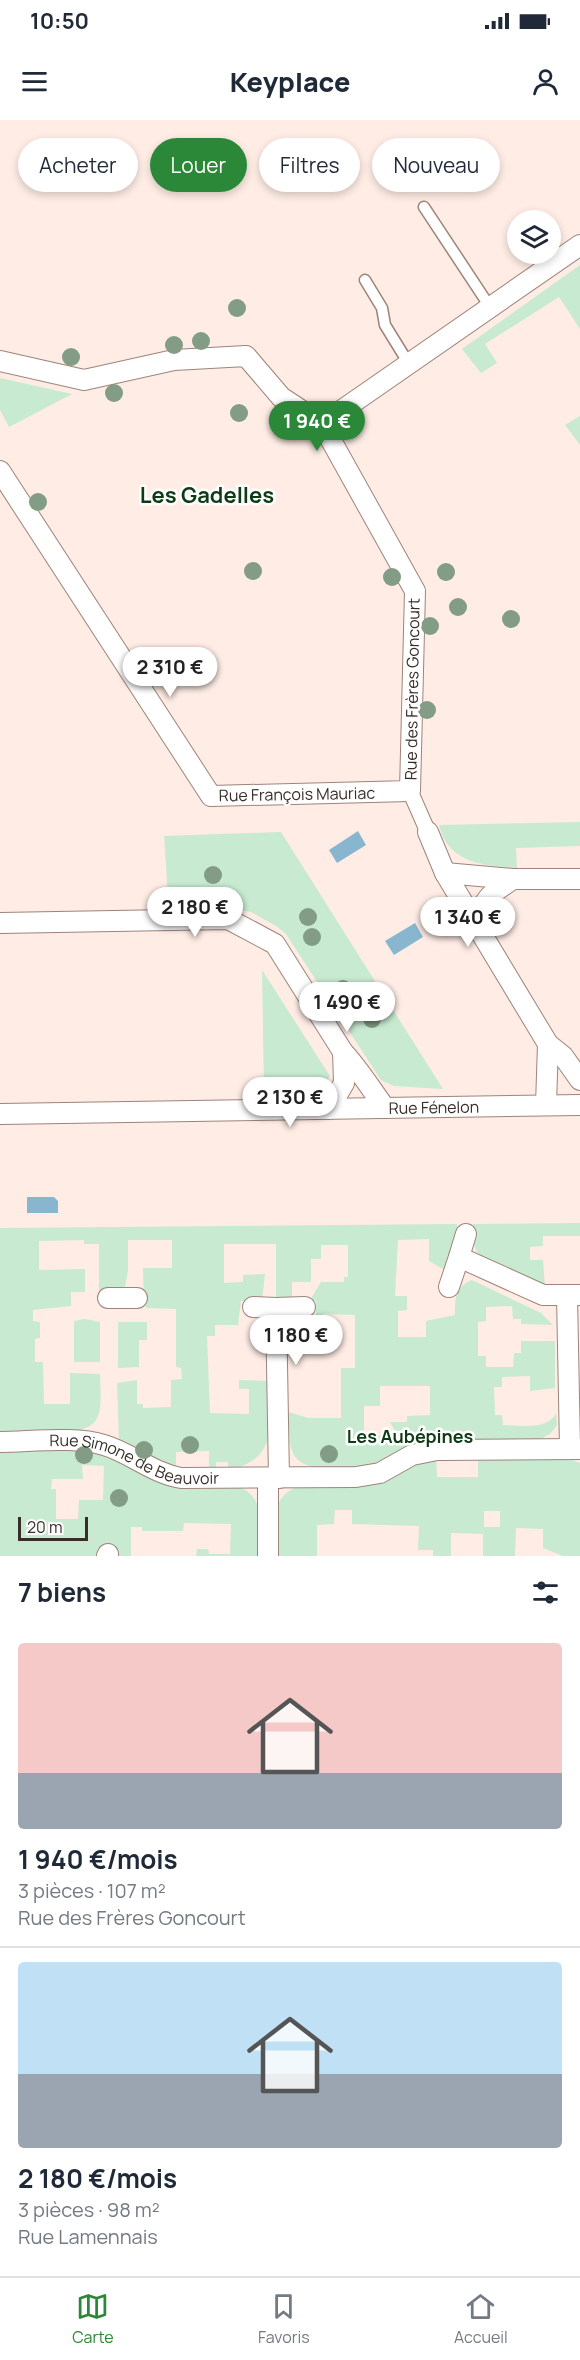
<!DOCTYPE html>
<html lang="fr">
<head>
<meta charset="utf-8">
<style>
  :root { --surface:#fff; --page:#f2f2f3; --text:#1f2937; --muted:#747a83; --line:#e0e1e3; --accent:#2b8839 }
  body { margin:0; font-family:Manrope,sans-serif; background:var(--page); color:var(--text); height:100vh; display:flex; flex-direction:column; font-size:22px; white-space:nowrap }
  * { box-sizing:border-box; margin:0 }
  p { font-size:20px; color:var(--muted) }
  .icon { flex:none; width:33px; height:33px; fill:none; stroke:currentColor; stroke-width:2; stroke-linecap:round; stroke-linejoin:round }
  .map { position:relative; height:1436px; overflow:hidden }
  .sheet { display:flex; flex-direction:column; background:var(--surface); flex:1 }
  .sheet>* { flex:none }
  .top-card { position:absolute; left:18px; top:18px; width:544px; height:54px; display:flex; gap:12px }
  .tools { position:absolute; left:507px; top:90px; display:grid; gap:12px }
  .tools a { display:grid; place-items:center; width:54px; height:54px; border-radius:50%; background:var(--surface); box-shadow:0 3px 9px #0003; font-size:30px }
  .scale { position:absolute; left:18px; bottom:15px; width:70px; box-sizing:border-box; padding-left:6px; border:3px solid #382d29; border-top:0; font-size:16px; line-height:21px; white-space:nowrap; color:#382d29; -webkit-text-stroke:4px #fff; paint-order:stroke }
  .price { position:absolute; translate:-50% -51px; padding:0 14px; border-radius:21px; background:#fff; color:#222; font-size:20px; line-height:39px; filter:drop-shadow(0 2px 3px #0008) }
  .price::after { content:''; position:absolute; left:50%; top:36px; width:18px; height:14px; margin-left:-9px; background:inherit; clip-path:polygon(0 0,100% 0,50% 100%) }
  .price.selected { background:var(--accent); color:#fff }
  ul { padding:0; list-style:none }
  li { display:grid; align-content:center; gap:12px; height:318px; padding:0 18px }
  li+li { border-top:2px solid var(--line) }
  li span { display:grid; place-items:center; height:186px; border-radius:6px; color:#555 }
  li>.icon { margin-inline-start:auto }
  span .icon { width:108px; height:108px; fill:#fffc; stroke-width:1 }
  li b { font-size:26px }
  h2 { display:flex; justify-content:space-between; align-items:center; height:72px; padding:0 18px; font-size:26px }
  .pill { padding:0 21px; border-radius:27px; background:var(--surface); box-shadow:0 3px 9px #0003; font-size:21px; line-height:54px }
  .pill.selected { background:var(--accent); color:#fff }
  .status { display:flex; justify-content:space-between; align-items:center; height:42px; padding:0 30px; background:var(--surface); direction:ltr }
  .status svg { height:16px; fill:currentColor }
  header { display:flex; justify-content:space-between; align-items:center; height:78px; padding:0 18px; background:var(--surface); font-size:27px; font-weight:800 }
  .tabs { display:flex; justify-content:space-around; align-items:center; height:84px; border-top:2px solid var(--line); background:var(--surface); font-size:16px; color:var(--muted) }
  .tabs a { display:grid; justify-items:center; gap:3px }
  .tabs .selected { color:var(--accent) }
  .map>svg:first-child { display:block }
  .green { fill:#c7ead1; fill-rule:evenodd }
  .water { fill:#89b6cf }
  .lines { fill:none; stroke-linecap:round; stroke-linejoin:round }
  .service-casing { stroke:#9e8479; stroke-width:13 }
  .pedestrian-casing { stroke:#9e8479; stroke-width:17 }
  .minor-casing { stroke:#9e8479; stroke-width:22 }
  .service { stroke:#fff; stroke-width:10 }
  .pedestrian { stroke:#fff; stroke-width:15 }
  .minor { stroke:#fff; stroke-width:20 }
  .tree { fill:#829c85 }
  .labels { text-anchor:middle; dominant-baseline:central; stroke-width:5; stroke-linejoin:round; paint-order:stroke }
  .street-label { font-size:16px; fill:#382d29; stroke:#fff }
  .neighbourhood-label { font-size:18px; font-weight:bold; fill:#0e3b15; stroke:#fff }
  .district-label { font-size:22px; font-weight:bold; fill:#0e3b15; stroke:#fff }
</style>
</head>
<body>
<div class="status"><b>10:50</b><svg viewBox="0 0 49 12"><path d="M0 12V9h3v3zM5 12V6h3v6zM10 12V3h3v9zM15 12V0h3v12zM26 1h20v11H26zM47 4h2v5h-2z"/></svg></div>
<header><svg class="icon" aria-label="menu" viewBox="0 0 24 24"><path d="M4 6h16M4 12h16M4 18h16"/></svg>Keyplace<svg class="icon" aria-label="person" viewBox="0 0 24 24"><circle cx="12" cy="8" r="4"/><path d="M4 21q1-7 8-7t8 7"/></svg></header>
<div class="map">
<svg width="580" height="1436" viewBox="0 0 580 1436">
  <rect width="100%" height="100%" fill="#feece5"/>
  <g class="green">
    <polygon points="580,145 580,209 559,177 485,224 497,243 481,253 462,229"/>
    <polygon points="0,258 72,274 9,307 0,290"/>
    <polygon points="580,296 580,325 565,305"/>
    <path d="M580,702V726L516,728L517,748C483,746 448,743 439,705Z"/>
    <polygon points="281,712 443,969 394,966 381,960 286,814 276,806 251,792 236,789 169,791 164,716"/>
    <polygon points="262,850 330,956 321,969 264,968"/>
    <path d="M580,1103V1116H543V1126L530,1127V1140H543L545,1167C528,1160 487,1146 477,1132C472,1123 473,1114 473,1104Z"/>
    <path d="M457,1104V1117L448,1152L429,1141V1119L398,1120L395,1176H407V1190L398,1191V1217H426V1201L455,1195C455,1178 455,1167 472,1160L541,1193L553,1205L521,1204V1199H513L512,1186L486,1187V1201L478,1202V1236H486V1247H513L514,1233H521V1221H555V1268L530,1271V1256L502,1257V1267H494L495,1295H502L503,1305C519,1305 548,1311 556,1293L557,1305L551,1313L541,1319L419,1323C403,1328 392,1338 378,1344C367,1349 353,1348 341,1348C290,1349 289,1338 289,1292L308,1298H341V1248H355V1195L323,1194L322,1199H315V1213L322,1214V1232L288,1233V1212L297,1198L316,1195V1181L310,1180L321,1162H344V1157H348V1125H321V1139H311V1162H292V1181H276V1124H224V1163L243,1162V1155L265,1154L262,1181H241L238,1205H215V1216H207L210,1293L249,1294V1269H239V1260L270,1261C271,1302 279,1340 228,1350V1342H216V1350L209,1349V1331L176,1332V1349L146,1336L119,1319L117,1263L137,1260V1284H143V1288L171,1287V1260L182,1259L181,1248L176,1247V1189L147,1188L144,1185L143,1148H172V1120H128V1151L124,1172H99V1124H84V1120L39,1121V1150L85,1149V1172H71V1186L33,1190V1201L40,1202V1218L35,1219V1242H43L44,1284H70V1253L100,1254C100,1267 103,1288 96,1300C85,1319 21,1314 0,1315V1108ZM380,1266H430V1295L407,1296V1302H390L397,1315H364V1286H380Z"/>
    <polygon points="85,1199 100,1202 100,1242 74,1242 74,1201"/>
    <polygon points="118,1202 147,1202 147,1220 139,1220 139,1247 118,1248"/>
    <path d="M18,1331C50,1331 85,1326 115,1339C135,1347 151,1363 173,1367C195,1371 220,1366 242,1368C267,1381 260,1412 259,1436H196L197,1429H208L209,1434H230L231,1404L184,1403L183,1411H142V1407H131V1436H116L115,1426L102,1427V1436H0V1333ZM82,1345L104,1346L103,1380H79L78,1399H56V1369H51L52,1359H83Z"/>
    <path d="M436,1339L437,1357H478V1339H569L580,1343V1436H563L543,1428V1409L516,1408L515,1436H483V1414L455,1413H451V1436H433V1430H418L419,1406L352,1404V1390H335L334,1404L317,1405V1436H275C276,1412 268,1378 295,1368L379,1363L409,1345ZM484,1391H500V1407H484Z"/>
  </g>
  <g class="water">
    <polygon points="358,711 366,725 337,743 329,730"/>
    <polygon points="415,803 423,817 394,835 385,821"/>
    <polygon points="27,1077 54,1077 58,1081 58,1093 27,1093"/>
  </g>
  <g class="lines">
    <g class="service-casing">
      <g id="service">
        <polyline points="424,87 490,187"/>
        <polyline points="365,160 382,188 385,205 409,244"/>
      </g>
    </g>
    <g class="pedestrian-casing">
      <polyline id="pedestrian" points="410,671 428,712"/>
    </g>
    <g class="minor-casing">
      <g id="minor">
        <polyline points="0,241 84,260 174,240 246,236 281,277 322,304 415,471 410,671 211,676 0,351"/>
        <polyline points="322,304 580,125"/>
        <polyline points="428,712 445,753 548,924 563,936 580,960"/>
        <polyline points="445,753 513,759 580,759"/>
        <polyline points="0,803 228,799 275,824 343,932"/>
        <path d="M476,805C483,779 490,774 513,759"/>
        <polyline points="546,985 548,924"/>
        <path d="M329,989L344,963L343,932C359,949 371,969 385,988"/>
        <path id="s1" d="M0,994L580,985"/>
        <polyline points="459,1137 466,1114"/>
        <polyline points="449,1167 459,1137 543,1175 580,1175"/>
        <polyline points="567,1176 570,1328"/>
        <polyline points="108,1178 137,1178"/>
        <polyline points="253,1187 276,1188 279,1358"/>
        <polyline points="276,1188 305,1187"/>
        <path id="s2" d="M0,1322C30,1322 75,1316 104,1325C131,1333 152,1353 181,1358L356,1357L380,1353L412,1335L437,1330L580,1329"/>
        <polyline points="107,1436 108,1434"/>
        <polyline points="268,1436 268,1358"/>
      </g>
    </g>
    <use href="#service" class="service"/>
    <use href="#pedestrian" class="pedestrian"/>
    <use href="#minor" class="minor"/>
  </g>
  <g class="tree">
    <circle cx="237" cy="188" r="9"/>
    <circle cx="201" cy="221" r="9"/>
    <circle cx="174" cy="225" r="9"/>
    <circle cx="71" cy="237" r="9"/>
    <circle cx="114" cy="273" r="9"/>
    <circle cx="239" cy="293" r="9"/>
    <circle cx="38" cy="382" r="9"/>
    <circle cx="253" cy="451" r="9"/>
    <circle cx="446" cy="452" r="9"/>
    <circle cx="392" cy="457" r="9"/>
    <circle cx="458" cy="487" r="9"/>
    <circle cx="511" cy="499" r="9"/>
    <circle cx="430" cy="506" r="9"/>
    <circle cx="427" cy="590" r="9"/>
    <circle cx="213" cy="755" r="9"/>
    <circle cx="308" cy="797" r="9"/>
    <circle cx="312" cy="817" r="9"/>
    <circle cx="343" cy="869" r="9"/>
    <circle cx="361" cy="877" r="9"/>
    <circle cx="372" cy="899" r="9"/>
    <circle cx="190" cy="1325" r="9"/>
    <circle cx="144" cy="1330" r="9"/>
    <circle cx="329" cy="1334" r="9"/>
    <circle cx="84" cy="1335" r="9"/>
    <circle cx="119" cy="1378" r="9"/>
  </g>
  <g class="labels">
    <g class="street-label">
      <text transform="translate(412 569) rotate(-89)">Rue des Frères Goncourt</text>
      <text transform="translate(297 674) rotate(-1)">Rue François Mauriac</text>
      <text stroke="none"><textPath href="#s1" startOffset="434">Rue Fénelon</textPath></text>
      <text stroke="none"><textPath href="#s2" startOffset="138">Rue Simone de Beauvoir</textPath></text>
    </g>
    <g class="neighbourhood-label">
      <text x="410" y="1316">Les Aubépines</text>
    </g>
    <g class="district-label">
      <text x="207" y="375">Les Gadelles</text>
    </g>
  </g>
</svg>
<div class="tools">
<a><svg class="icon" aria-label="layers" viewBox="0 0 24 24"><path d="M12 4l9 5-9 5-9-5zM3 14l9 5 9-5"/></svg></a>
</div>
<div class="scale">20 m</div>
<b class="price selected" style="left:317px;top:332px">1 940 €</b>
<b class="price" style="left:170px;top:578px">2 310 €</b>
<b class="price" style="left:195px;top:818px">2 180 €</b>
<b class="price" style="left:468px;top:828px">1 340 €</b>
<b class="price" style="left:347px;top:913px">1 490 €</b>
<b class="price" style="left:290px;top:1008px">2 130 €</b>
<b class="price" style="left:296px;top:1246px">1 180 €</b>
<div class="top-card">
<a class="pill">Acheter</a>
<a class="pill selected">Louer</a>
<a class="pill">Filtres</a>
<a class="pill">Nouveau</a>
</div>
</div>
<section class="sheet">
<h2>7 biens<svg class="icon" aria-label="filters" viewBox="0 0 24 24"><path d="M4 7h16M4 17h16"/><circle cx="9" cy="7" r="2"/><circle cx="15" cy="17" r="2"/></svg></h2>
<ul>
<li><span style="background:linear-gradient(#f6c9c9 70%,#9aa5b1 0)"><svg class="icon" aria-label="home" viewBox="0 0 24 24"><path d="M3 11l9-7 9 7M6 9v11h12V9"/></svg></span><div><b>1 940 €/mois</b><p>3 pièces · 107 m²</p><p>Rue des Frères Goncourt</p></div></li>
<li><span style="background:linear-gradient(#bfe0f5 60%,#9aa5b1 0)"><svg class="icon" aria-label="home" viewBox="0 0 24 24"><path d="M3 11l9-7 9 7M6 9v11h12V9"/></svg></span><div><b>2 180 €/mois</b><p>3 pièces · 98 m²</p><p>Rue Lamennais</p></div></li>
</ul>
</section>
<nav class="tabs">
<a class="selected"><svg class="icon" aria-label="map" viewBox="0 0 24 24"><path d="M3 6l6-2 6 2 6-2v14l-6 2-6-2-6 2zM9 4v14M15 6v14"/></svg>Carte</a>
<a><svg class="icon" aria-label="saved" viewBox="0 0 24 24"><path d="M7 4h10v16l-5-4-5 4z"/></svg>Favoris</a>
<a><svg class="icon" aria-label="home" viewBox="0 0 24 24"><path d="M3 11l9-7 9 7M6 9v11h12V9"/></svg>Accueil</a>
</nav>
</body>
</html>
